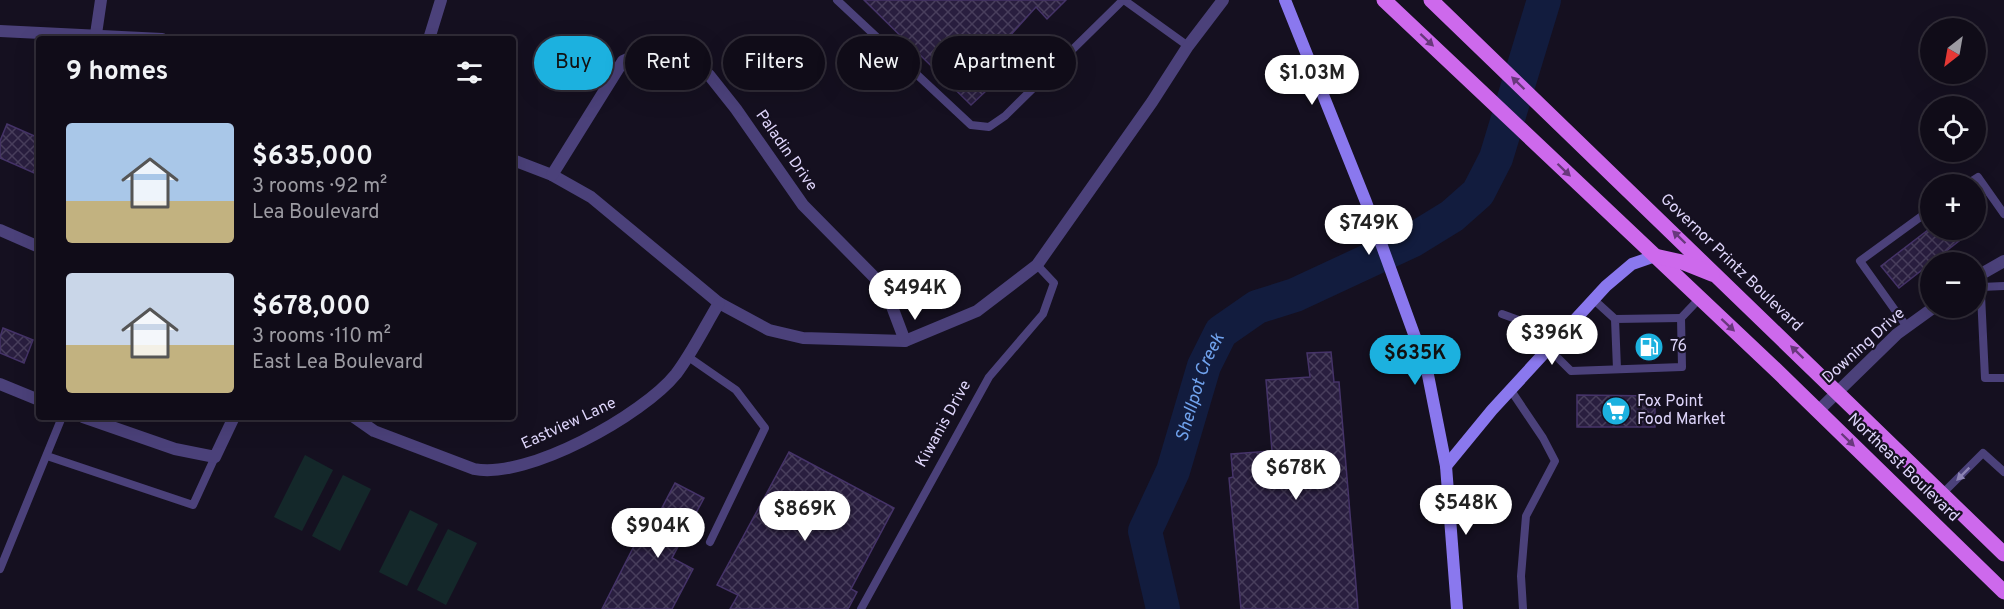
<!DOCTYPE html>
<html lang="en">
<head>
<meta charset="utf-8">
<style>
  :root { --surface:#100c18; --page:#191521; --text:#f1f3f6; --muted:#9c9ba2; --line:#302c37; --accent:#1cb1df }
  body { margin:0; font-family:Overpass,sans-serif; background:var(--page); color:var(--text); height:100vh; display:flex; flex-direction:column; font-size:22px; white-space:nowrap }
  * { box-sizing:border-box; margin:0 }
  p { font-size:20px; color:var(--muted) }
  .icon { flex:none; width:33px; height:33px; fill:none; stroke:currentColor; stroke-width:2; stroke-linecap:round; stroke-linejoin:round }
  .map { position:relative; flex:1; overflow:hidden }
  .sheet { position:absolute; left:36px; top:36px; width:480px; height:384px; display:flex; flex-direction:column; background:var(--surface); border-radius:6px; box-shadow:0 6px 24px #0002,0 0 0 2px var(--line) }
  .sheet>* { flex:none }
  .top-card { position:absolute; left:534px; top:36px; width:570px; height:54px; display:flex; gap:12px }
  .needle { width:39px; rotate:211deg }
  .tools { position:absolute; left:1920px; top:18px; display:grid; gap:12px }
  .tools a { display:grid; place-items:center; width:66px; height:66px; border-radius:50%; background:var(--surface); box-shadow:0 6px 24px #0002,0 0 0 2px var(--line); font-size:30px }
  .price { position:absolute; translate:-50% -51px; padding:0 14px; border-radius:21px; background:#fff; color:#222; font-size:20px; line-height:39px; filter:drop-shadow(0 2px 3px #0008) }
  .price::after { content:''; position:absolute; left:50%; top:36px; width:18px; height:14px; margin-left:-9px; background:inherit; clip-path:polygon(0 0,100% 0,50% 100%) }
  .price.current { background:var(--accent); color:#111 }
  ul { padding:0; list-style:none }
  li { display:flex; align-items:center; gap:18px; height:150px; padding:0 30px }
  li span { display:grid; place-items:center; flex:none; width:168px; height:120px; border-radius:6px; color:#555 }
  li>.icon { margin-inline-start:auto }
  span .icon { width:72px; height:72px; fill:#fffc; stroke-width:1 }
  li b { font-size:26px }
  h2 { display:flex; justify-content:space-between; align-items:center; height:72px; padding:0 30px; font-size:26px }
  .chip { padding:0 21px; border-radius:27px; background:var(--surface); box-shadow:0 6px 24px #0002,0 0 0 2px var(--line); font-size:21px; line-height:54px }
  .chip.current { background:var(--accent); color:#111 }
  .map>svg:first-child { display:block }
  .green { fill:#14282a }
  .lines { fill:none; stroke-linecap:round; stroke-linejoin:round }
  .river { stroke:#121c3e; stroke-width:34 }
  .building { fill:url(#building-cross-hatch); stroke:#453368; stroke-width:1.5 }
  .lane { stroke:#4b417a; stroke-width:8 }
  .street { stroke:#4b417a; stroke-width:12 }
  .secondary { stroke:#8a78ee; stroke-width:12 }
  .primary { stroke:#cd69ec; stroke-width:15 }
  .oneway { fill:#68387c }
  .oneway2 { fill:#8d84b4 }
  .labels { text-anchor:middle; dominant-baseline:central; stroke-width:4.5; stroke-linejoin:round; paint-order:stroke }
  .street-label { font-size:16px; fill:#ded5fa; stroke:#151020 }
  .poi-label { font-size:16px; fill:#ded5fa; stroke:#151020; text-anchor:start }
  .water-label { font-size:18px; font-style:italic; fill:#70a2ed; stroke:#151020 }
</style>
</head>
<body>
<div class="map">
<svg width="2004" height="609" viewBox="0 0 2004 609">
  <defs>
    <pattern id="building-cross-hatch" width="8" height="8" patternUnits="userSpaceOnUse" patternTransform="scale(1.5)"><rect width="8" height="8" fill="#291e3f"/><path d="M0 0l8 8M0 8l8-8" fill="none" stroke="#483e5c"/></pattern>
  </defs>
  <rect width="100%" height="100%" fill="#151020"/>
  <g class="green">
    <polygon points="305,455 333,470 302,531 274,517"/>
    <polygon points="343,475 371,489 340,551 312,536"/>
    <polygon points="410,510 438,524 407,586 379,572"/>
    <polygon points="448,529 477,543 446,605 417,590"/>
  </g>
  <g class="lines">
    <path class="river" id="s1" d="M1163,609L1145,531L1173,471L1204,366L1221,332L1257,307L1295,295L1413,240L1452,216L1478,193L1496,158L1544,0"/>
  </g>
  <g class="building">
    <polygon points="864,0 1066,0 1047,19 1036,7 988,60 1003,75 971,105"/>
    <polygon points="7,124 39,138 39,175 0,158 0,141"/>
    <polygon points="1928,230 1973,230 1899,288 1881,266"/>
    <polygon points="3,328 33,340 24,363 0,353 0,337"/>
    <polygon points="1331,352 1334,382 1339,382 1358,609 1241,609 1229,478 1233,477 1231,454 1272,451 1266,380 1310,377 1307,353"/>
    <polygon points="1577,395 1655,396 1655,427 1577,427"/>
    <polygon points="789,452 894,508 851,589 857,592 848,609 730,609 738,595 717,585"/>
    <polygon points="675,483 704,498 672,558 693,569 672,609 602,609 637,540 643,544"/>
  </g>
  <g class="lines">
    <g class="lane">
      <polyline points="837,0 971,125 989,127 1005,116 1123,0"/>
      <polyline points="1124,0 1188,46"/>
      <polyline points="1967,184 1978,177 2004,214"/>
      <polyline points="1980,274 1985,378 2004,378"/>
      <polyline points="1981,287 2004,286"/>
      <polyline points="1593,299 1615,319"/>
      <polyline points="1502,314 1560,335"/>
      <polyline points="1907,327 1860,261 1930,210"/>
      <polyline points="1548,348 1571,371 1682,367 1681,318 1700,298"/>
      <polyline points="687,356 736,390 765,428 710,542"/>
      <polyline points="1617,369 1615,319 1681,318"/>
      <polyline points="1510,389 1543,438 1555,461 1526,516 1521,576 1523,609"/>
      <polyline points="47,456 193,505 215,457"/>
      <polyline points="1942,494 1983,453 2004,472"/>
      <polyline points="0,569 62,417"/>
      <polyline points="861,609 989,377 1043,314 1054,283 1037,265"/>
    </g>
    <g class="street">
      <polyline points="0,31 162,39"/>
      <polyline points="96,34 101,0"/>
      <polyline points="429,39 441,0"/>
      <polyline points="513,160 552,175 591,197 719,303 769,330 803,338 905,341 977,311 1037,265 1152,102 1188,46 1223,0"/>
      <polyline points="552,175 623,61 648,50 669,52 709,75 736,109 803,205 885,288 905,341"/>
      <polyline points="0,230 39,247"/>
      <polyline points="1976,277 2004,261"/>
      <polyline points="0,384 39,400"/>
      <polyline points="1818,411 1897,334 1933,308"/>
      <polyline points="83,417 175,449 215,457 234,417"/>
      <path d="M354,417L374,431L474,469C527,480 643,415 676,374C692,353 705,326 719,303"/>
    </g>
    <g class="secondary">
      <polyline points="1285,0 1366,202 1427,370 1446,466 1457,609"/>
      <polyline points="1446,466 1492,410 1606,286 1632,264 1655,256"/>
    </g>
    <g class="primary">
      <polyline points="1384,0 1776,370 2004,592"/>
      <polyline points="1431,0 2004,554"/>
      <polyline points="1655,256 1682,262 1712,274"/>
    </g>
  </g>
  <defs><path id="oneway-solid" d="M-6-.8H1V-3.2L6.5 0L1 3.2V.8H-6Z" transform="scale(1.5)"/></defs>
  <g class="oneway">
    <use href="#oneway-solid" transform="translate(1427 40) rotate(43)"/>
    <use href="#oneway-solid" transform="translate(1518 83) rotate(-136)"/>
    <use href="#oneway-solid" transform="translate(1564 170) rotate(44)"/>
    <use href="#oneway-solid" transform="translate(1679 237) rotate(-136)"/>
    <use href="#oneway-solid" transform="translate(1728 325) rotate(43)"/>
    <use href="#oneway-solid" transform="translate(1797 352) rotate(-136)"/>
    <use href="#oneway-solid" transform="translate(1848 440) rotate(44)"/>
  </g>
  <use class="oneway2" href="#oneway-solid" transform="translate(1963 474) rotate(135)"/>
  <defs>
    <g id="fuel-disc" transform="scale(1.5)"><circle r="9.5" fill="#1cb1df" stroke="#151020"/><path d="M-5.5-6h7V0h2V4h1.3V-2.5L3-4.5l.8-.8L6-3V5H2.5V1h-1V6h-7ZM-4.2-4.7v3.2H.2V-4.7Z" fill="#fff"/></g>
    <g id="supermarket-disc" transform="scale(1.5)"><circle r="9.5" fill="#1cb1df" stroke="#151020"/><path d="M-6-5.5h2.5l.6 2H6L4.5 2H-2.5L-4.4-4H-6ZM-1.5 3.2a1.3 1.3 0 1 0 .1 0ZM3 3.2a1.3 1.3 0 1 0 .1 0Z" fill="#fff"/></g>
  </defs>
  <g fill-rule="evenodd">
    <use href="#fuel-disc" x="1649" y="347"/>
    <use href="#supermarket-disc" x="1616" y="411"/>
  </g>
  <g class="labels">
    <g class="street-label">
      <text transform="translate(786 151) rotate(55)">Paladin Drive</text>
      <text transform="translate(1731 263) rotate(44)">Governor Printz Boulevard</text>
      <text transform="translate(1864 346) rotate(-42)">Downing Drive</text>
      <text transform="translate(569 424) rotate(-25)">Eastview Lane</text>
      <text transform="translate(944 424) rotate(-61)">Kiwanis Drive</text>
      <text transform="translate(1903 468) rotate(44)">Northeast Boulevard</text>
    </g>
    <g class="poi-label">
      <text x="1670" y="347">76</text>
      <text x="1637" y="402">Fox Point<tspan x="1637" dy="18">Food Market</tspan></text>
    </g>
    <g class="water-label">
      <text stroke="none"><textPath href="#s1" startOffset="234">Shellpot Creek</textPath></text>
    </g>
  </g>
</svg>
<div class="tools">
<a><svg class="needle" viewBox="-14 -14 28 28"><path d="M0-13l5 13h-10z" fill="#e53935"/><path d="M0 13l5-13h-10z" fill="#9c9ba2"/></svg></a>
<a><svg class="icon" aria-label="locate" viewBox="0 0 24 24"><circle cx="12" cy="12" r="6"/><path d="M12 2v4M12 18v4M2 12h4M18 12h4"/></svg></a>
<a>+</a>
<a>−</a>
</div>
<b class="price" style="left:1312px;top:106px">$1.03M</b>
<b class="price" style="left:1369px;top:256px">$749K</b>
<b class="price" style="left:915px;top:321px">$494K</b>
<b class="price" style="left:1552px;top:366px">$396K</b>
<b class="price current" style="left:1415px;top:386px">$635K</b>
<b class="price" style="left:1296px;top:501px">$678K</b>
<b class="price" style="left:1466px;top:536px">$548K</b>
<b class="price" style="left:805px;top:542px">$869K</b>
<b class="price" style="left:658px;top:559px">$904K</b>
<div class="top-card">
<a class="chip current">Buy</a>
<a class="chip">Rent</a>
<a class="chip">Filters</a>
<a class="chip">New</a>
<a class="chip">Apartment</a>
</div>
<section class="sheet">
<h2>9 homes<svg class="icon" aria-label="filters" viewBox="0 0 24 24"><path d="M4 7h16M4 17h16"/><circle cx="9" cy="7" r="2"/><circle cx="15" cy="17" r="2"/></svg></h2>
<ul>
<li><span style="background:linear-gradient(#a9c7e8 65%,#c2b280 0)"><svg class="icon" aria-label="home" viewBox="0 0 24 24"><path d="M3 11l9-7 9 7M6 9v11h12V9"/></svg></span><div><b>$635,000</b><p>3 rooms · 92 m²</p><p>Lea Boulevard</p></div></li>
<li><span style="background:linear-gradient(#c9d6e8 60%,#c2b280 0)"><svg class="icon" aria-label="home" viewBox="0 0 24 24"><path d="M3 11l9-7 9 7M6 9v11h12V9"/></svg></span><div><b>$678,000</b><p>3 rooms · 110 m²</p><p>East Lea Boulevard</p></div></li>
</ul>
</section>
</div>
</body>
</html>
